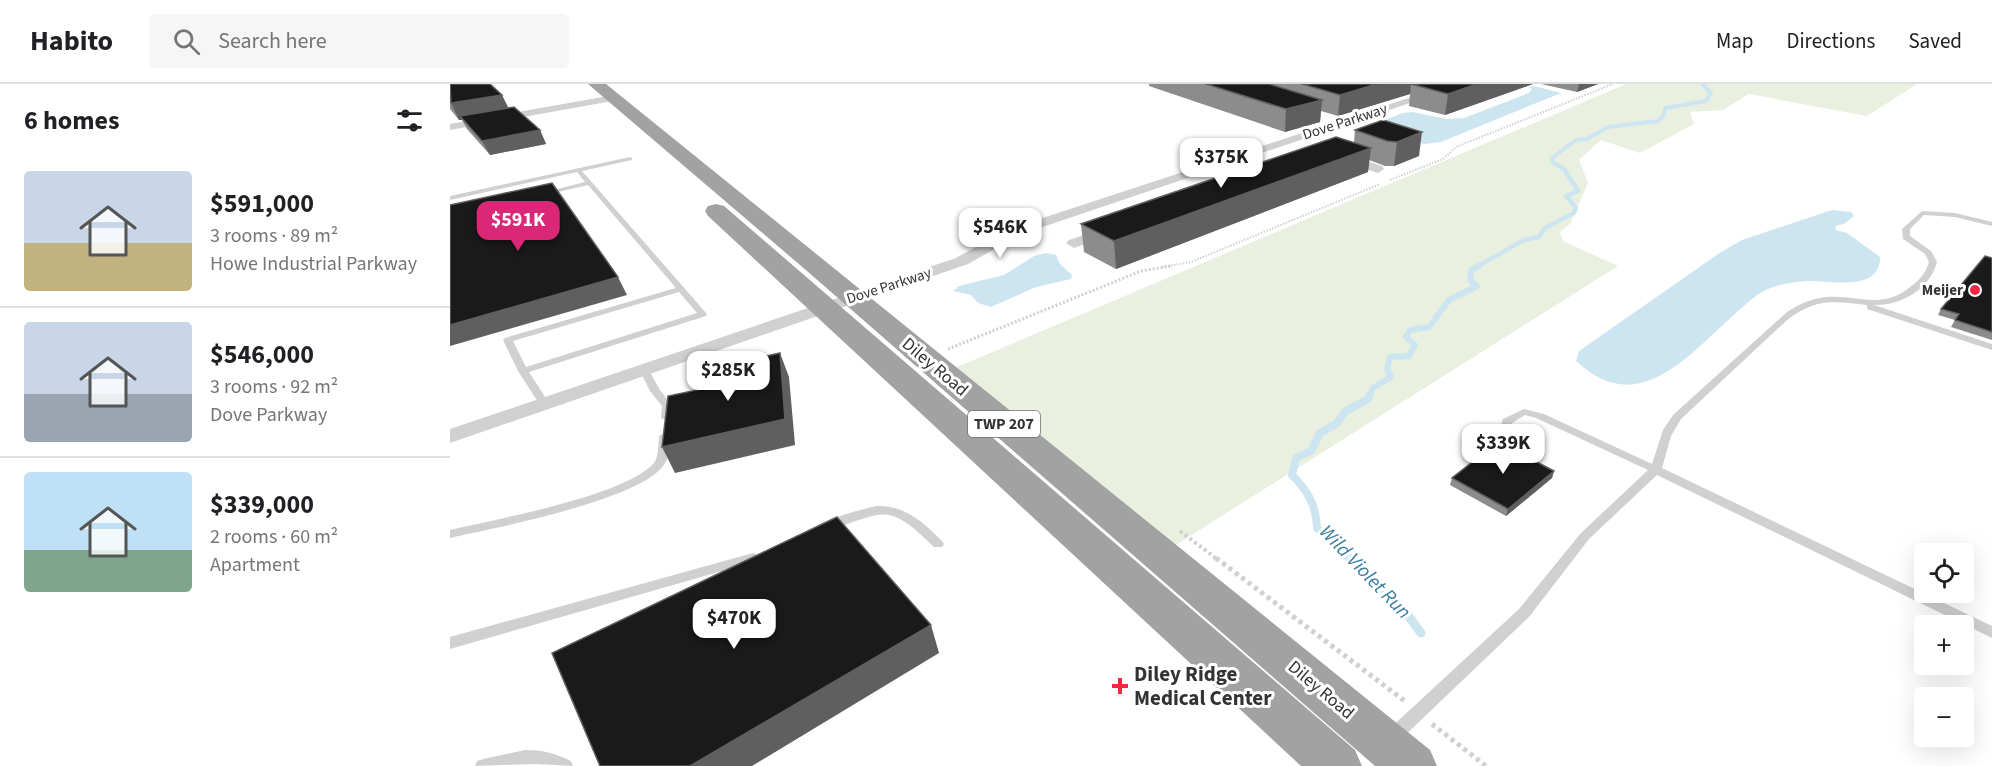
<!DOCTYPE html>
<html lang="en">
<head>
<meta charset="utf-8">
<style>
  :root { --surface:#fff; --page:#f6f6f6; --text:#202124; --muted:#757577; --line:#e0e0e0; --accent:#db2777 }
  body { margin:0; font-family:"Source Sans 3",sans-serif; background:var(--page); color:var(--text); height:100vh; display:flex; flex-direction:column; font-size:22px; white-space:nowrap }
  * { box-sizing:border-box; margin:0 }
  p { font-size:20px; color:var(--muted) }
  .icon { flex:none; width:33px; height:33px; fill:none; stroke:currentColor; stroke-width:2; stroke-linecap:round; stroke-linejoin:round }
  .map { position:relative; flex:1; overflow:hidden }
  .side { display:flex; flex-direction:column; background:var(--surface); width:450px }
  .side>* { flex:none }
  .fabs { position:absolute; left:1464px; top:459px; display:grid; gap:12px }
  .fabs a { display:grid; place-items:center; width:60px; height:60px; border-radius:6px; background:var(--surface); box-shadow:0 6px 24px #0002; font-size:30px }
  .price { position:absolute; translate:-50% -51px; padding:0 14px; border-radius:12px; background:#fff; color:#222; font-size:20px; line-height:39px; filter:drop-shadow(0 2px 3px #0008) }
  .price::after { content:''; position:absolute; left:50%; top:36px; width:18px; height:14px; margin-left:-9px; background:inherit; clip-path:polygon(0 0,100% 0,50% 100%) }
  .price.selected { background:var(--accent); color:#fff }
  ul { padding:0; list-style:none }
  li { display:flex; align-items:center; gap:18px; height:150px; padding:0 24px }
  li+li { border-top:2px solid var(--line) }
  li span { display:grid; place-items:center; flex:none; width:168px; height:120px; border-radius:6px; color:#555 }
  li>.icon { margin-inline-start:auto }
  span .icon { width:72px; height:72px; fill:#fffc; stroke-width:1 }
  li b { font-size:26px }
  h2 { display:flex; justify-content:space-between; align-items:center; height:72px; padding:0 24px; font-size:26px }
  header { display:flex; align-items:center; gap:36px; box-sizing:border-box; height:84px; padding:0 30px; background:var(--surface); border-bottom:2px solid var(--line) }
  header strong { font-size:28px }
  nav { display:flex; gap:33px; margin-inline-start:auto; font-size:21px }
  .search { width:420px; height:54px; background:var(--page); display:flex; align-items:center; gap:15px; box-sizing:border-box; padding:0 21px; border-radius:6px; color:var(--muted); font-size:22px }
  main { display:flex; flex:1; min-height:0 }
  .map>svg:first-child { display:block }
  .green { fill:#eaf0e0 }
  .water { fill:#cce5f1 }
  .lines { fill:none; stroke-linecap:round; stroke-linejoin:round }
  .stream-far4 { stroke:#cce5f1; stroke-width:4 }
  .stream-far3 { stroke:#cce5f1; stroke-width:4.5 }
  .stream-far2 { stroke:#cce5f1; stroke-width:6 }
  .stream-far1 { stroke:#cce5f1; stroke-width:8 }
  .stream { stroke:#cce5f1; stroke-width:9 }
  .path-far3 { stroke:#d0d0d0; stroke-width:2; stroke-dasharray:1.5 1.5; stroke-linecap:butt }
  .path-far2 { stroke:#d0d0d0; stroke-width:3; stroke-dasharray:2 2; stroke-linecap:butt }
  .path-far1 { stroke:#d0d0d0; stroke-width:4; stroke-dasharray:3 3; stroke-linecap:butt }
  .path { stroke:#d0d0d0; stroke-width:5; stroke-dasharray:4 4; stroke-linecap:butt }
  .service { fill:#d0d0d0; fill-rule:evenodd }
  .minor { fill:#d0d0d0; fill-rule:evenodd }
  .trunk { fill:#a2a2a2; fill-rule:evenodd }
  .wall { fill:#8c8c8c }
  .shaded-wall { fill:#5f5f5f }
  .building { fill:#1a1a1a; stroke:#5f5f5f; stroke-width:1.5 }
  .poi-dot { fill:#f72744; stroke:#fff; stroke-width:2 }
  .labels { text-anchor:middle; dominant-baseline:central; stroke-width:6; stroke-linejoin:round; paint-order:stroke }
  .far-street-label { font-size:15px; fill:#333; stroke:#fff }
  .far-poi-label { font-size:15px; font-weight:bold; fill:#333; stroke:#fff; text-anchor:end }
  .shield { fill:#fff; stroke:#707070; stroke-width:1.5 }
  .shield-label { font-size:16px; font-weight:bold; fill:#333 }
  .street-label { font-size:18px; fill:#333; stroke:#fff }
  .water-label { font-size:20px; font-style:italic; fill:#367d9f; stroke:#fff }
  .near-poi-label { font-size:21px; font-weight:bold; fill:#333; stroke:#fff; text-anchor:start }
</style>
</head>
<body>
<header>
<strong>Habito</strong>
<div class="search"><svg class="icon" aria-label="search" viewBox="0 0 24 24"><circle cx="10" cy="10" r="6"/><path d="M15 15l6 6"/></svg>Search here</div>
<nav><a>Map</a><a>Directions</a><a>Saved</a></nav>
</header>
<main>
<section class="side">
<h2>6 homes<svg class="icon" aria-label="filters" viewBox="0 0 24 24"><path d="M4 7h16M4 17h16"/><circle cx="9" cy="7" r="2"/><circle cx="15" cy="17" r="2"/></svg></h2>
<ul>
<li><span style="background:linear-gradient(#c9d6e8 60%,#c2b280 0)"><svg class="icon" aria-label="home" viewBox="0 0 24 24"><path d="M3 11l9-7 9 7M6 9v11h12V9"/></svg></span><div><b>$591,000</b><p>3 rooms · 89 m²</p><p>Howe Industrial Parkway</p></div></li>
<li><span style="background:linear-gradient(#c9d6e8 60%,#9aa5b1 0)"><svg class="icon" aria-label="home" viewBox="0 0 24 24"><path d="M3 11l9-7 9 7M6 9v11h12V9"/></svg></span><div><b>$546,000</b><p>3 rooms · 92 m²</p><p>Dove Parkway</p></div></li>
<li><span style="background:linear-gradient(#bfe0f5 65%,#7fa58c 0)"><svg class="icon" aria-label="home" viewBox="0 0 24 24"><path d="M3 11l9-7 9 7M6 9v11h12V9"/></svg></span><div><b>$339,000</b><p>2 rooms · 60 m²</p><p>Apartment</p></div></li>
</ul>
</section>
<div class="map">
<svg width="1542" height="682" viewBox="0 0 1542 682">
  <rect width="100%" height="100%" fill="#fff"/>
  <polygon class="green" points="1176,0 1467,0 1417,32 1299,10 1273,26 1240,28 1244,40 1190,69 1151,56 1129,76 1138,99 1120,140 1110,148 1113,157 1168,182 721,464 500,286"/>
  <g class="water">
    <polygon points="1084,2 1111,9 991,58 974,60 915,43 953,29 963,28 996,35 1014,34 1079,9 1082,5 1078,3"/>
    <path d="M1382,126L1401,128L1404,132L1394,140L1385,142L1386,146L1397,149L1430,173C1430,209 1381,196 1358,197C1343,198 1328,200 1314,207C1304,212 1294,222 1286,229C1238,271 1189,336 1126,277L1129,267L1271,168L1292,156Z"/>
    <polygon points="596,169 606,171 610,180 622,191 621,195 586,203 541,223 528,219 521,211 503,207 509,202 554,191 584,172"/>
  </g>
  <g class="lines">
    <polyline class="stream-far4" points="1108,81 1102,78 1102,74 1126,56 1137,55 1158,43 1208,37 1214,31 1215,24 1256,17 1261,9 1252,0"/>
    <polyline class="stream-far3" points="1026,183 1074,156 1089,153 1095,144 1124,129 1126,124 1116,112 1128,107 1114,85 1105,80"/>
    <polyline class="stream-far2" points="919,312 923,304 941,293 937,285 940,273 959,272 965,261 956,253 960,246 979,243 999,216 1027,202 1020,196 1021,186 1029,182"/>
    <path class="stream-far1" d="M901,476L867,444C866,421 858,407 842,391L846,374L861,367L870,349L886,340L896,327L918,315L920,311"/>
    <polyline class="stream" points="900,474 951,522 971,549"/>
    <g class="path-far3">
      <polyline points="940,96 993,75 1006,63 1163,0"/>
      <polyline points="712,183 741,178 930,100"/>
    </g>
    <polyline class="path-far2" points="498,265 691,187 721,182"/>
    <polyline class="path-far1" points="730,447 768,476"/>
    <g class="path">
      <polyline points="766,474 956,618"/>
      <polyline points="982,640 1036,682"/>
    </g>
    <g class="service">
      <path d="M180,73L182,74V76L132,87L257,230L256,232L79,288L99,319L98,321H90L68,287L53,256L55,254L226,204L138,101L95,111L92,109L135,98L127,88L0,116V112ZM229,208L247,229L76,283L63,257Z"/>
      <path d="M1472,127L1505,129L1542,138V142L1505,133L1474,131L1460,145V152L1481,167L1487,178C1480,205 1451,222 1424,221L1542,260V266L1417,225V221C1382,217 1365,214 1336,237L1231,335L1221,352L1212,384L1542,542V554L1207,391L1139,455L1079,533L948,658L942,660L936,658L934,653L936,648L1069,525L1131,449L1198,386L1086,334L1075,331L1062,339L1057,353H1049L1048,351L1053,335L1074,325L1094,330L1202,380L1213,346L1223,331L1337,228C1349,220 1361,215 1375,213C1411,210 1432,228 1464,200C1471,194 1476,188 1479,178L1475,170L1453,155L1452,145Z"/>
      <polygon points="194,282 197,283 210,306 222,322 220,335 212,335 211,333 212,322 200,307 189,285"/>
      <path d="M214,349L219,352C219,361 220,371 215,379C194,416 43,444 0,454V446C46,435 175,412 204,379C209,372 208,360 209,352Z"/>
      <path d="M426,422C455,421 473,438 492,457L494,460L492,463H484C436,416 436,429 378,446L374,445L372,442C382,432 411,426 426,422Z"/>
      <polygon points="303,469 307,471 309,474 307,477 0,565 0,553"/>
      <path d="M75,666C92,666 105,669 121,677L123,682L85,680L25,682L27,677L33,675Z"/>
    </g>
    <g class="minor">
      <polygon points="1001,0 1016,0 569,151 518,180 0,359 0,345 506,174 559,145"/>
      <polygon points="164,11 168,12 168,16 0,46 0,40"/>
      <polygon points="892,69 932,82 934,85 928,89 888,76 888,70"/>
      <polygon points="657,143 664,147 662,150 624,164 616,159 619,156"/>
    </g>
    <g class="trunk">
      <polygon points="138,0 156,0 980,666 987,682 925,682 357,187"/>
      <polygon points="266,120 274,122 905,666 912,682 851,682 258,132 255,127 258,122"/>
    </g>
  </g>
  <g class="wall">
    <polygon points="0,0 59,24 90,46 96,60 40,71 17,45 12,36 9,36 0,25"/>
    <polygon points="699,0 1083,0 995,31 959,22 960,10 888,32 871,27 870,38 835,48 699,2"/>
    <polygon points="1091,0 1148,0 1127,8"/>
    <polygon points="933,36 969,72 944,82 935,82 919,76 918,88 666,185 634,168 631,140 904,58 905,46"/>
    <polygon points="1542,174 1542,256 1501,243 1505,236 1488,231 1491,225"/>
    <polygon points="1104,387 1102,394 1056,432 1000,401 1002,394"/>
  </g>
  <g class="shaded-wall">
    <polygon points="927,0 993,0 961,0 960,10 888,32 890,11"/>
    <polygon points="1027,0 1083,0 995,31 998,10"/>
    <polygon points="1129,0 1148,0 1127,8"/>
    <polygon points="52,11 60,27 10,32 12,36 9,36 1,19"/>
    <polygon points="872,16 870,38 835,48 836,25"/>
    <polygon points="90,46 96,60 40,71 32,57"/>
    <polygon points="972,48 969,72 944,82 947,58"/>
    <polygon points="921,64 918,88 666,185 664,157"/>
    <polygon points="168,193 177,211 0,262 0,241"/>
    <polygon points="330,269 339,293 345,361 225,389 212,363"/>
    <polygon points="1104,387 1102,394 1056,432 1058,425"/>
    <polygon points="481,541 489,569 302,682 240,682"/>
  </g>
  <g class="building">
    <polygon points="0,0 40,0 52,11 1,19"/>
    <polygon points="756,0 819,0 872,16 836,25"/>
    <polygon points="852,0 927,0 890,11"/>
    <polygon points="961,0 1027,0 998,10"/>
    <polygon points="64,23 90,46 32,57 10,32"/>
    <polygon points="933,36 972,48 947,58 937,57 905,46"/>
    <polygon points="886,53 921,64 664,157 631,140"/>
    <polygon points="102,99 168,193 0,241 0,121"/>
    <polygon points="1535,172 1542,174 1542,248 1505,236 1509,230 1491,225"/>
    <polygon points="330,269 335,335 212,363 218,312 271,301 270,282"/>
    <polygon points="1048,358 1104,387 1058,425 1002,394"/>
    <polygon points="387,433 481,541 240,682 150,682 102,569"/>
  </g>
  <g class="poi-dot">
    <circle cx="1525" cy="206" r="6"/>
    <path d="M667 593h6v6h6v6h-6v6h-6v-6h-6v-6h6z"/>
  </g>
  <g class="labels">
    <g class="far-street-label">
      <text transform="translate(895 38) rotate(-18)">Dove Parkway</text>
      <text transform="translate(439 202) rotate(-18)">Dove Parkway</text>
    </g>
    <g class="far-poi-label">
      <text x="1513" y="206">Meijer</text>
    </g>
    <rect class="shield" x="518" y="327" width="72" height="26" rx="4.5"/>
    <g class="shield-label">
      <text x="554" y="340">TWP 207</text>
    </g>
    <g class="street-label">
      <text transform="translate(485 283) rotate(40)">Diley Road</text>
      <text transform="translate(871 606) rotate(40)">Diley Road</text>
    </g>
    <g class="water-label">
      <text transform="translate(915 488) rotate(46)">Wild Violet Run</text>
    </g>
    <g class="near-poi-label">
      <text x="684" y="590">Diley Ridge<tspan x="684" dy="24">Medical Center</tspan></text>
    </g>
  </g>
</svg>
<div class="fabs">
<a><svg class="icon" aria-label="locate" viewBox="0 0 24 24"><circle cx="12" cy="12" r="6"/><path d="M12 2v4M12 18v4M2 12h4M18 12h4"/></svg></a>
<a>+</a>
<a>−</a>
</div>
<b class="price" style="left:771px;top:105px">$375K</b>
<b class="price selected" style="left:68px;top:168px">$591K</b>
<b class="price" style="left:550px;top:175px">$546K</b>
<b class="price" style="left:278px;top:318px">$285K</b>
<b class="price" style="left:1053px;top:391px">$339K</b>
<b class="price" style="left:284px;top:566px">$470K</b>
</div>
</main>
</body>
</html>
